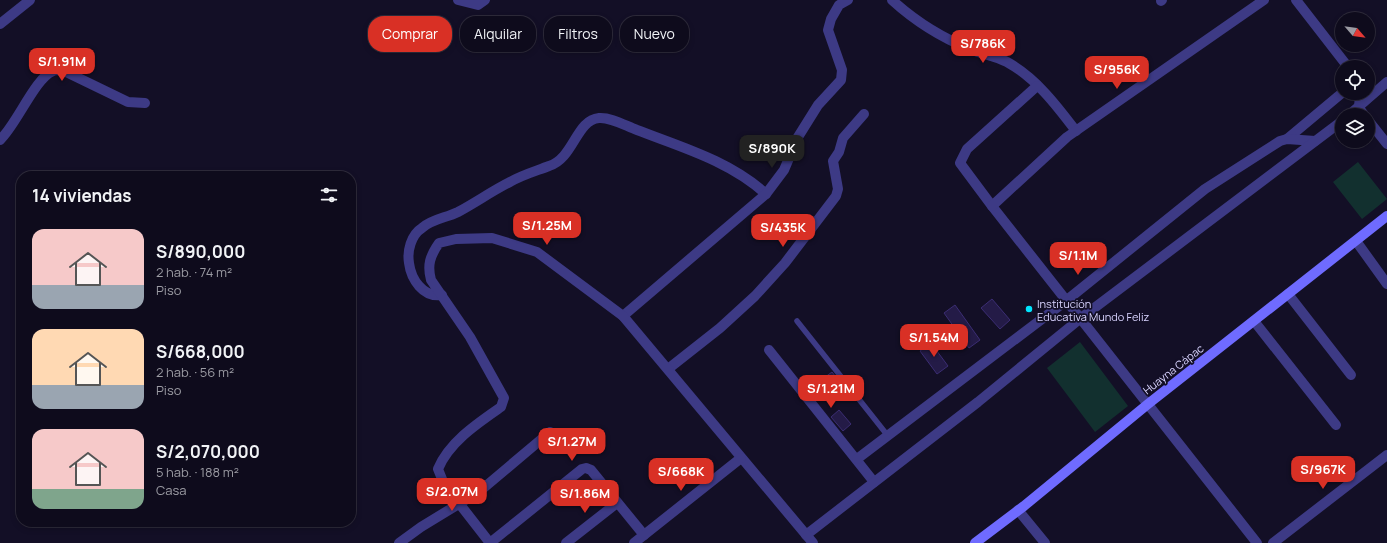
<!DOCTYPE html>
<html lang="es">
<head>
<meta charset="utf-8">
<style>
  :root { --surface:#0e0b1c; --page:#1c1929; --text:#f1f3f6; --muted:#9b9ba3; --line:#2e2b3b; --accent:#d93025 }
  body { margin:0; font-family:Manrope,sans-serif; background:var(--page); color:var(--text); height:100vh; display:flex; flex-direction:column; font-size:15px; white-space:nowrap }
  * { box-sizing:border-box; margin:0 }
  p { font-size:13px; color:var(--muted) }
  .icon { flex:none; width:22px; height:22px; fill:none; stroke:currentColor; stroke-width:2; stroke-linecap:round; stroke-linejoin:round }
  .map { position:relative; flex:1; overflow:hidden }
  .details { position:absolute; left:16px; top:171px; width:340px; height:356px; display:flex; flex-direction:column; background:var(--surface); border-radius:16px; box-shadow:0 2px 6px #0003,0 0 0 1px var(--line) }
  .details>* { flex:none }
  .top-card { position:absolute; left:368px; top:16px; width:380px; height:36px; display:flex; gap:8px }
  .needle { width:26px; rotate:118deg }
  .fabs { position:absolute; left:1335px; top:12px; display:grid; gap:8px }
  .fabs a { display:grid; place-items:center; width:40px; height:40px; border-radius:50%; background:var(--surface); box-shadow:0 2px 6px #0003,0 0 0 1px var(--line); font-size:20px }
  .price { position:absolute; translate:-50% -34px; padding:0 9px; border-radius:8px; background:var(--accent); color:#fff; font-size:13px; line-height:26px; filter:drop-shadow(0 1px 2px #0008) }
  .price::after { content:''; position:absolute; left:50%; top:24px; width:12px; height:9px; margin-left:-6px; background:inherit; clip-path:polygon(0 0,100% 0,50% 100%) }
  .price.current { background:#222; color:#fff }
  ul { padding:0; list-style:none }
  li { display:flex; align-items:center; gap:12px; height:100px; padding:0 16px }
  li span { display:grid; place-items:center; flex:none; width:112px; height:80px; border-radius:12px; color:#555 }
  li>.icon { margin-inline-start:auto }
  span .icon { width:48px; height:48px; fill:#fffc; stroke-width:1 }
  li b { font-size:17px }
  h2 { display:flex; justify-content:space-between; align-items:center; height:48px; padding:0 16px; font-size:17px }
  .pill { padding:0 14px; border-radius:16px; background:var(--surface); box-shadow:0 2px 6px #0003,0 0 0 1px var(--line); font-size:14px; line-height:36px }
  .pill.current { background:var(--accent); color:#fff }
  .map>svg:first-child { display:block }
  .green { fill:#12302f }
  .building { fill:#241b47; stroke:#3b2d73 }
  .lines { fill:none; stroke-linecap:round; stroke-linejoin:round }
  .lane { stroke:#3d3a85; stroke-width:5.5 }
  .street { stroke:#3d3a85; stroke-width:10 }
  .secondary { stroke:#6f6bff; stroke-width:10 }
  .poi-dot { fill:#00e5ff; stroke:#130f26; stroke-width:1.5 }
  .labels { text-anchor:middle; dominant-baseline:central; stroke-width:3.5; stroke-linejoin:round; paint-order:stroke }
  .poi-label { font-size:11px; fill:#d9d4ff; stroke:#130f26; text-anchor:start }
  .street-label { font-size:11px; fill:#d9d4ff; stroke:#130f26 }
</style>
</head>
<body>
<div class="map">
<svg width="1387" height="543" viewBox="0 0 1387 543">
  <rect width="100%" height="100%" fill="#130f26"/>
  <g class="green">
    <polygon points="1358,162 1387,199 1362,219 1333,182"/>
    <polygon points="1080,342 1128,406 1095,432 1047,368"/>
  </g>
  <g class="building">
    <polygon points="992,299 1010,320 1000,329 981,308"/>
    <polygon points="955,305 980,340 969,348 944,313"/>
    <polygon points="931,343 948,366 937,374 920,351"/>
    <polygon points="832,372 838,380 820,395 813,386"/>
    <polygon points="839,410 851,424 843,431 831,417"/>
  </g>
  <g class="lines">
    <polyline class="lane" points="797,321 888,436"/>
    <g class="street">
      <polyline points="458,0 478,5 485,0"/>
      <path d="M892,0C915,21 940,37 970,49C982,54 995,56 1007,62C1036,78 1057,106 1076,131"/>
      <polyline points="1296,0 1348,67"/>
      <polyline points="1161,1 1162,0"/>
      <polyline points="0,24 30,0"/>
      <polyline points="1037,86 967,149 960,163 992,206 1257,543"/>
      <polyline points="1360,93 1359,108 1364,115"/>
      <polyline points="1349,115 1387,82"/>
      <polyline points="1368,120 1387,144"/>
      <polyline points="1287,139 1342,93"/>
      <path d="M0,140C17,124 35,78 53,71C55,70 60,70 62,70L128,102L145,103"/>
      <polyline points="992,206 1067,137 1264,0"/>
      <polyline points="1356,241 1387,284"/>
      <polyline points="1288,294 1351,375"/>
      <path d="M442,295C423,298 411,279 409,263C407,251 411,235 422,228C432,219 446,218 458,212C475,203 492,191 510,182C522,175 536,171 549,166C574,158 576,120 599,118C611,117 626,126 637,130C681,147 730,161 766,194"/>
      <polyline points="623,316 766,194 784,170 798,137 818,105 841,80 842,70 828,30 831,19 839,5 848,0"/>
      <polyline points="1254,321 1336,425"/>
      <polyline points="769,350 874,482"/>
      <polyline points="668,369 720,328 755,296 785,263 836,196 838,189 833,161 839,152 843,138 864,114"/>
      <polyline points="857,459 1067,300 1205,189 1280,141 1287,139 1315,141"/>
      <polyline points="1018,510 1045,543"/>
      <polyline points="806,535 978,402 1081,318 1342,121"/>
      <polyline points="399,543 421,527 480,491 550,432"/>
      <path d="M490,543L444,484L438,469C449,442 478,423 501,407L504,398L470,337L431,280C427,265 430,256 439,243L456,239L492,238L537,252L623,316L813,543"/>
      <polyline points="490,543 582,469 586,468 591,470 644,535"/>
      <polyline points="566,543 617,503"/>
      <polyline points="634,543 741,458"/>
      <polyline points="1273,543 1387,455"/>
    </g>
    <polyline class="secondary" points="975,543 1024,506 1148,404 1387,216"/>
  </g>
  <circle class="poi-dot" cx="1029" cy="309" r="4"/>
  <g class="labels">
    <g class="poi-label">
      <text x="1037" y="303">Institución<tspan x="1037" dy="13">Educativa Mundo Feliz</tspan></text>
    </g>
    <g class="street-label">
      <text transform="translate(1173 369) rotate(-38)">Huayna Cápac</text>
    </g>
  </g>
</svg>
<div class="fabs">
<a><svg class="needle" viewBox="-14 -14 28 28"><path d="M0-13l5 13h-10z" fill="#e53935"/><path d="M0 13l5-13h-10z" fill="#9b9ba3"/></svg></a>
<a><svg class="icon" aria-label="locate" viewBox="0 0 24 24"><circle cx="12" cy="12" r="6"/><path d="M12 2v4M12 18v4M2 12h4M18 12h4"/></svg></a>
<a><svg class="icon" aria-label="layers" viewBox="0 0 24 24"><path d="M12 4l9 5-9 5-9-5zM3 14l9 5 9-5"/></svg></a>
</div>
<b class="price" style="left:983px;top:64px">S/786K</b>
<b class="price" style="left:62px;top:82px">S/1.91M</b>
<b class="price" style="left:1117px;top:90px">S/956K</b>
<b class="price current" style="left:772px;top:169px">S/890K</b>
<b class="price" style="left:547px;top:246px">S/1.25M</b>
<b class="price" style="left:783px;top:248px">S/435K</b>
<b class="price" style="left:1078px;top:276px">S/1.1M</b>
<b class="price" style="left:934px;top:358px">S/1.54M</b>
<b class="price" style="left:831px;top:409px">S/1.21M</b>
<b class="price" style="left:572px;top:462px">S/1.27M</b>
<b class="price" style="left:1323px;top:490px">S/967K</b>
<b class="price" style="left:681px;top:492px">S/668K</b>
<b class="price" style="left:452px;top:512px">S/2.07M</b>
<b class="price" style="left:585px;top:514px">S/1.86M</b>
<div class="top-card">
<a class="pill current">Comprar</a>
<a class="pill">Alquilar</a>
<a class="pill">Filtros</a>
<a class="pill">Nuevo</a>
</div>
<section class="details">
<h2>14 viviendas<svg class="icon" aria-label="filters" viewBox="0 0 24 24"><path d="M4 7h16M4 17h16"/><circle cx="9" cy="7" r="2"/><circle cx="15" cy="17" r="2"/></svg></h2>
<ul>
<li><span style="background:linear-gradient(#f6c9c9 70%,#9aa5b1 0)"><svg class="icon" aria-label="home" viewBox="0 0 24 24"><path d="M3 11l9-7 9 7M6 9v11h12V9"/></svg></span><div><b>S/890,000</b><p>2 hab. · 74 m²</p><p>Piso</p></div></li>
<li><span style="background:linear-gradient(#ffd9b3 70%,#9aa5b1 0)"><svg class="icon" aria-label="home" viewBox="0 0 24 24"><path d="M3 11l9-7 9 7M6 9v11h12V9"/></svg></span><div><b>S/668,000</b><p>2 hab. · 56 m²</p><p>Piso</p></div></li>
<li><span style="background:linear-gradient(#f6c9c9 75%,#7fa58c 0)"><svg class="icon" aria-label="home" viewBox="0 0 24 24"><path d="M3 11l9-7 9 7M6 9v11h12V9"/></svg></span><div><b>S/2,070,000</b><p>5 hab. · 188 m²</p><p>Casa</p></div></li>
</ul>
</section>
</div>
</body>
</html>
